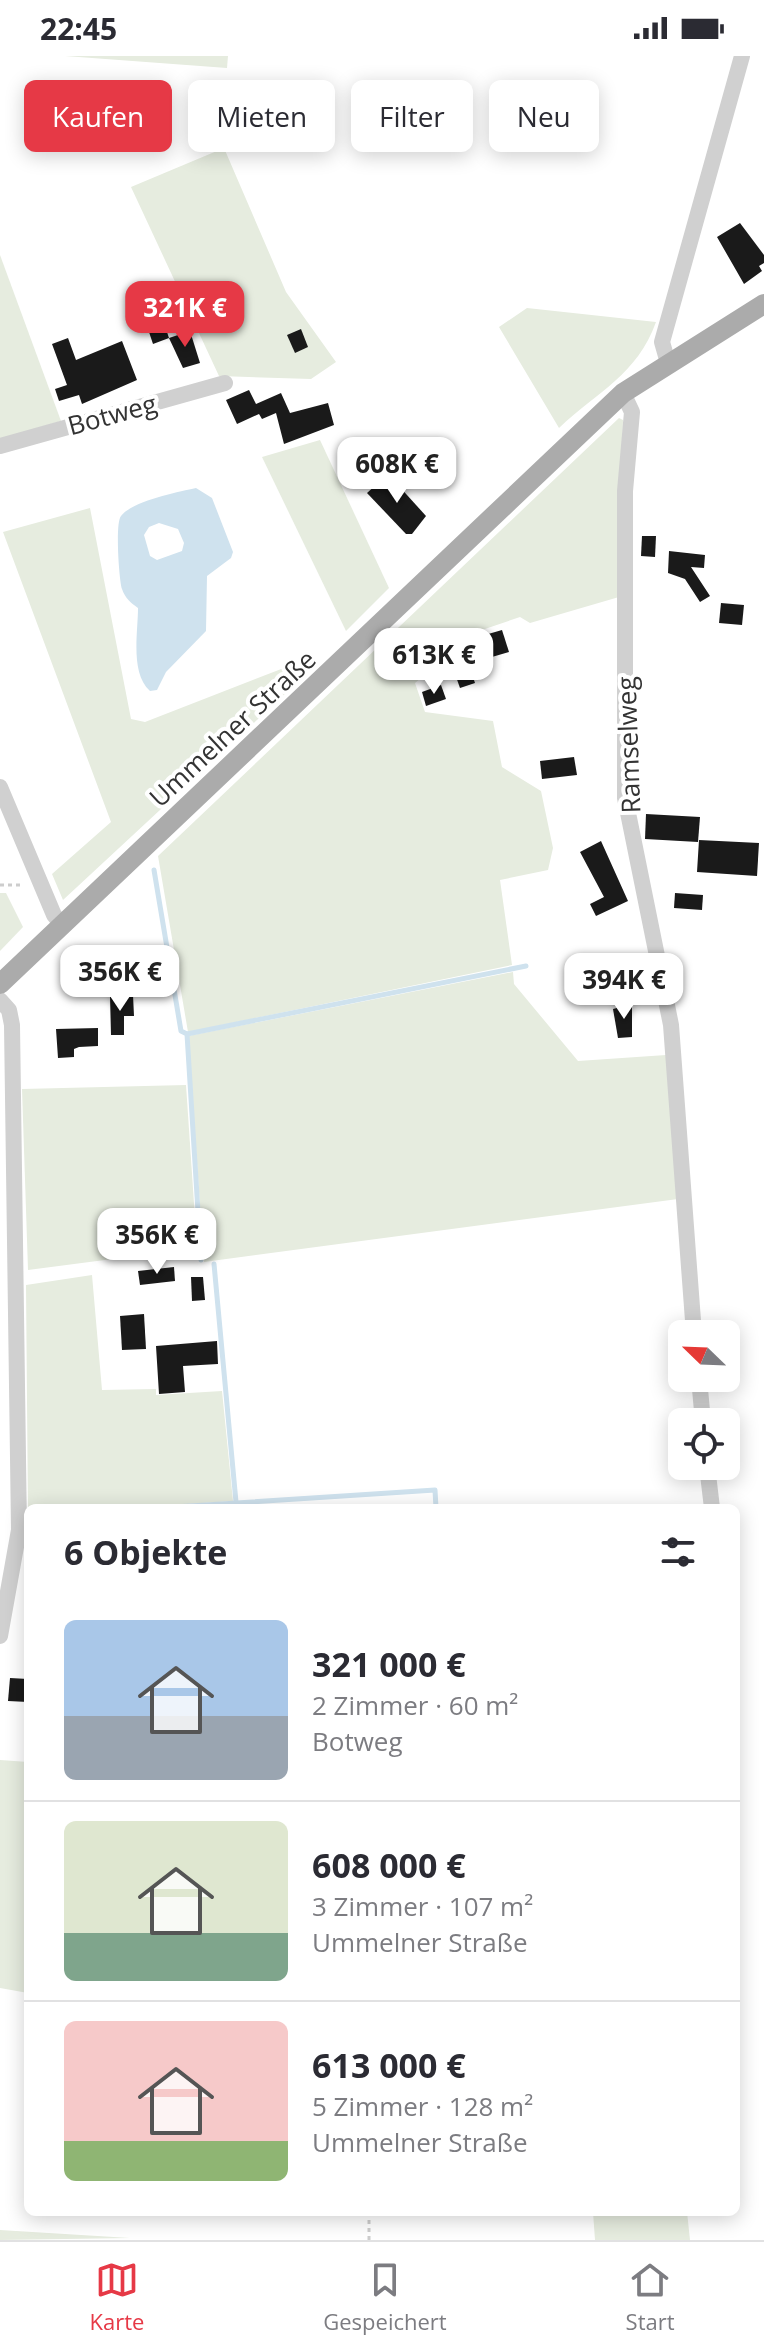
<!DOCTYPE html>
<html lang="de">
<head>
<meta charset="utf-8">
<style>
  :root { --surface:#fff; --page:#f7f7f7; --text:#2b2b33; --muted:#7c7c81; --line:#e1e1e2; --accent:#e63946 }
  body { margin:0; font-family:"Open Sans",sans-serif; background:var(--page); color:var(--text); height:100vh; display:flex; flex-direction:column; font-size:30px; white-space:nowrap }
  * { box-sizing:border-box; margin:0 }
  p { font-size:26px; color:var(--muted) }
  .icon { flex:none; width:44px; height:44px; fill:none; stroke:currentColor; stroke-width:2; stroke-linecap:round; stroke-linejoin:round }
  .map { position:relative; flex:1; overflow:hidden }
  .details { position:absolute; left:24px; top:1448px; width:716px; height:712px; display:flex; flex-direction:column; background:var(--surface); border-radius:12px; box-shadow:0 4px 20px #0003 }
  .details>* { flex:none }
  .guide { position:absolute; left:24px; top:24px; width:716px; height:72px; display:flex; gap:16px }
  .needle { width:52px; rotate:293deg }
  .buttons { position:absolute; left:668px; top:1264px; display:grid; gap:16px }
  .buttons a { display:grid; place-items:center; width:72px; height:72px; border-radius:12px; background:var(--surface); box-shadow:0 4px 20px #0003; font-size:40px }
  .price { position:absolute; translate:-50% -68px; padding:0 18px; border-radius:16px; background:#fff; color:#222; font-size:26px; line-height:52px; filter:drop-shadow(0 2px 4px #0008) }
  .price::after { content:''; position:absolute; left:50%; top:48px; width:24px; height:18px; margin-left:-12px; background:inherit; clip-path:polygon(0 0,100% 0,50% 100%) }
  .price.current { background:var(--accent); color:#fff }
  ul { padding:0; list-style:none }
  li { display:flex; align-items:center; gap:24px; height:200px; padding:0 40px }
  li+li { border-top:2px solid var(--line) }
  li span { display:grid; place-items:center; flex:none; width:224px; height:160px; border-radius:12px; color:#555 }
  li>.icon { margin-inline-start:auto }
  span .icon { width:96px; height:96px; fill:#fffc; stroke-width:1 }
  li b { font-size:34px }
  h2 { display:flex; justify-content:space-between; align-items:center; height:96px; padding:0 40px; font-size:34px }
  .tag { padding:0 28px; border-radius:12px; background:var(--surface); box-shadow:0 4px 20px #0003; font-size:28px; line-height:72px }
  .tag.current { background:var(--accent); color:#fff }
  .status { display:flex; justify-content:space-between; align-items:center; height:56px; padding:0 40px; background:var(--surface); direction:ltr }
  .status svg { height:22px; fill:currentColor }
  .tabs { display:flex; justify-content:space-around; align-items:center; height:112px; border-top:2px solid var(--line); background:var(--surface); font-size:22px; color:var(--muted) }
  .tabs a { display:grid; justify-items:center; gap:4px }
  .tabs .current { color:var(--accent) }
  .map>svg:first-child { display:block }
  .green { fill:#e6ecdf }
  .water { fill:#cfe2ee; fill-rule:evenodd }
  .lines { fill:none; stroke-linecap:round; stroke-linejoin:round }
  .stream { stroke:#cfe2ee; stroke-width:5 }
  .building { fill:#1a1a1a }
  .path { stroke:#cdcdcd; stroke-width:3; stroke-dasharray:4 4; stroke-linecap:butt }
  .minor { stroke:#d0d0d0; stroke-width:16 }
  .major { stroke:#ababab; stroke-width:20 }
  .labels { text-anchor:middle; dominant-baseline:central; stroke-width:8; stroke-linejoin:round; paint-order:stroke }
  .street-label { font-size:26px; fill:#333; stroke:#fff }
</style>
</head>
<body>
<div class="status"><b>22:45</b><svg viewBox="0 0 49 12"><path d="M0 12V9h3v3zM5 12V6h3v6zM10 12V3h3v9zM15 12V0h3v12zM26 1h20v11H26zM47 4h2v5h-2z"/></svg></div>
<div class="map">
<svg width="764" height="2184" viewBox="0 0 764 2184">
  <rect width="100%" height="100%" fill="#fff"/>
  <g class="green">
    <polygon points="65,0 228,0 227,12"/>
    <polygon points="224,92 286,236 336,306 311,323 219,320 131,131"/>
    <polygon points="0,199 61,365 0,383"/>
    <path d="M527,252L656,266C637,319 598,335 559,372L499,271Z"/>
    <polygon points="619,362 623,364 619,541 530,567 520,561 476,576 415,627 425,656 493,665 502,711 541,735 553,792 548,814 500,824 512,909 188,976 158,800"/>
    <polygon points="320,384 389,532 346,575 262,401"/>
    <polygon points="90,452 131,663 145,666 289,610 299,625 63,844 52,818 111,766 3,476"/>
    <polygon points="0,837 6,837 23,871 0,895"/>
    <polygon points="513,916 514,928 578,1005 666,999 678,1143 204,1206 188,980"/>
    <polygon points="186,1029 197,1192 28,1214 22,1033"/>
    <polygon points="92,1219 102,1334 156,1333 156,1339 222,1335 233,1445 126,1452 28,1452 28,1459 26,1229"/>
    <polygon points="0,1704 28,1706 28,1937 0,1932"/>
    <polygon points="593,2156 687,2156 690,2184 595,2184"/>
    <polygon points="0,2174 130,2182 0,2184"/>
  </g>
  <path class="water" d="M196,432L212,442L233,496L231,502L207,520L206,575L166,616L157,634L150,635C130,617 138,577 138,552C131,547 125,542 122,533C119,523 115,467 121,460C132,445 178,436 196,432ZM159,467L178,473L184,487L182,495L157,504L150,500L144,479L149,471Z"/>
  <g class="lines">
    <g class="stream">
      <polyline points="154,814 181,975 187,978 201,1204"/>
      <polyline points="187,978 526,910"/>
      <polyline points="214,1208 236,1446"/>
      <polyline points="159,1452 435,1434 436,1452"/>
    </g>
  </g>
  <g class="building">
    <polygon points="740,167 764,199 764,207 759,210 762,215 744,228 717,181"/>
    <polygon points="164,267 169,282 153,288 148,273"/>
    <polygon points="301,273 308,291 295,297 287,279"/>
    <polygon points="190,275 200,307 183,312 169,282"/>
    <polygon points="68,282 76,304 122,285 137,324 82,348 79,339 59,345 55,333 67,329 52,288"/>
    <polygon points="249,334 256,348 281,337 290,357 328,347 334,369 284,388 276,357 262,363 259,358 237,368 226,344"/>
    <polygon points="388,418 426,460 412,478 406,478 367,437"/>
    <polygon points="642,480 656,480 655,501 641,500"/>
    <polygon points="669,495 705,499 704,512 691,511 710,540 700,546 685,523 668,517"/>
    <polygon points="721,547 744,549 742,569 719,567"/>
    <polygon points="502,574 509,596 485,603 478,581"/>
    <polygon points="469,609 475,627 460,632 454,615"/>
    <polygon points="441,629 446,643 426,650 422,636"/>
    <polygon points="574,701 577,719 542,723 540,705"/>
    <polygon points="646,758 700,761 698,786 645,783"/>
    <polygon points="699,784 759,787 757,820 697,816"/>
    <polygon points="601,785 628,845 596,860 590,848 604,841 580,796"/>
    <polygon points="675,837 703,839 702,854 674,852"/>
    <polygon points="623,903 626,919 605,923 602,907"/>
    <polygon points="82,919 101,919 100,940 81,939"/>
    <polygon points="133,939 134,960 124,960 124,979 111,979 110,940"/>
    <polygon points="632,948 632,981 618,982 613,953"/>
    <polygon points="98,972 98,990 79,991 74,993 74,1001 58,1002 56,973"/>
    <polygon points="174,1211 175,1225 140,1229 138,1215"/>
    <polygon points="191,1221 203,1221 205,1244 192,1245"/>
    <polygon points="144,1258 146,1293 122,1294 120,1260"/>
    <polygon points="217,1285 218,1308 183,1310 185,1336 159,1338 156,1290"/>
    <polygon points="10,1622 28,1623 28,1646 8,1645"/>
  </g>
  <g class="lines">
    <g class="path">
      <polyline points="0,829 24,829"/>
      <polyline points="369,2156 369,2184"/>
    </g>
    <g class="minor">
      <polyline points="668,307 662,286 742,0"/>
      <polyline points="623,337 632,356 625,435 625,742 671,969 694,1278"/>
      <polyline points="0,390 225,327"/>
      <polyline points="0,731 54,859 62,869"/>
      <polyline points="0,944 9,954 12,969 19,1474 0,1580"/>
      <polyline points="699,1322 703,1366"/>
      <polyline points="707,1410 712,1452"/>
    </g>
    <polyline class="major" points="0,928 623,337 764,248"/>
  </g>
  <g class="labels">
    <g class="street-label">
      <text transform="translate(112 358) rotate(-15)">Botweg</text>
      <text transform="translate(232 672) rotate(-43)">Ummelner Straße</text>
      <text transform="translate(628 689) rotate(-92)">Ramselweg</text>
    </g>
  </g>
</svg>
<div class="buttons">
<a><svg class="needle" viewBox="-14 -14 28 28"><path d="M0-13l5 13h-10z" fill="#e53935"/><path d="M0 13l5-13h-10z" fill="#7c7c81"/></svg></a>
<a><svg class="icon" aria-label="locate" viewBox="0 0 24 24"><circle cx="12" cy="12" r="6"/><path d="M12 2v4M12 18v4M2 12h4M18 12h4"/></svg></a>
</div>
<b class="price current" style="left:185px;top:293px">321K €</b>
<b class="price" style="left:397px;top:449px">608K €</b>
<b class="price" style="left:434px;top:640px">613K €</b>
<b class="price" style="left:120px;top:957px">356K €</b>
<b class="price" style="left:624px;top:965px">394K €</b>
<b class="price" style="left:157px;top:1220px">356K €</b>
<div class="guide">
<a class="tag current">Kaufen</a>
<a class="tag">Mieten</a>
<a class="tag">Filter</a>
<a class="tag">Neu</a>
</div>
<section class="details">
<h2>6 Objekte<svg class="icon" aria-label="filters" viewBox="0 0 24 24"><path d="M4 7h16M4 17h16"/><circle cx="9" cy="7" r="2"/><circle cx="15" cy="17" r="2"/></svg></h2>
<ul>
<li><span style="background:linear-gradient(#a9c7e8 60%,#9aa5b1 0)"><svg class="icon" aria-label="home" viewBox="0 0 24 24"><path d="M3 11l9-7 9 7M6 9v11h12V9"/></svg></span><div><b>321 000 €</b><p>2 Zimmer · 60 m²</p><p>Botweg</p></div></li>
<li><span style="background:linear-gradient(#dfe7d0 70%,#7fa58c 0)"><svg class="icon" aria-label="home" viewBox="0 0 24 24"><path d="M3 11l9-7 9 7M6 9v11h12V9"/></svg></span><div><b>608 000 €</b><p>3 Zimmer · 107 m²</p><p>Ummelner Straße</p></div></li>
<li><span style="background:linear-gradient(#f6c9c9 75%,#8fb573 0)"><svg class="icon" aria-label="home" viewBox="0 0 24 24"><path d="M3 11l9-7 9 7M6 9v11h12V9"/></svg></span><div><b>613 000 €</b><p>5 Zimmer · 128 m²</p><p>Ummelner Straße</p></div></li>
</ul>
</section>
</div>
<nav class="tabs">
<a class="current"><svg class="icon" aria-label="map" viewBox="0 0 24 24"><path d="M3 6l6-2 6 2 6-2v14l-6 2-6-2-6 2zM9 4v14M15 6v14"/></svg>Karte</a>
<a><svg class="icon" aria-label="saved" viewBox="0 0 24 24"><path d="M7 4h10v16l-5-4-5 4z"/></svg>Gespeichert</a>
<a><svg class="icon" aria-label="home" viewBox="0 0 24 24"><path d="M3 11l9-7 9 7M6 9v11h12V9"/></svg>Start</a>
</nav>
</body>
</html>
